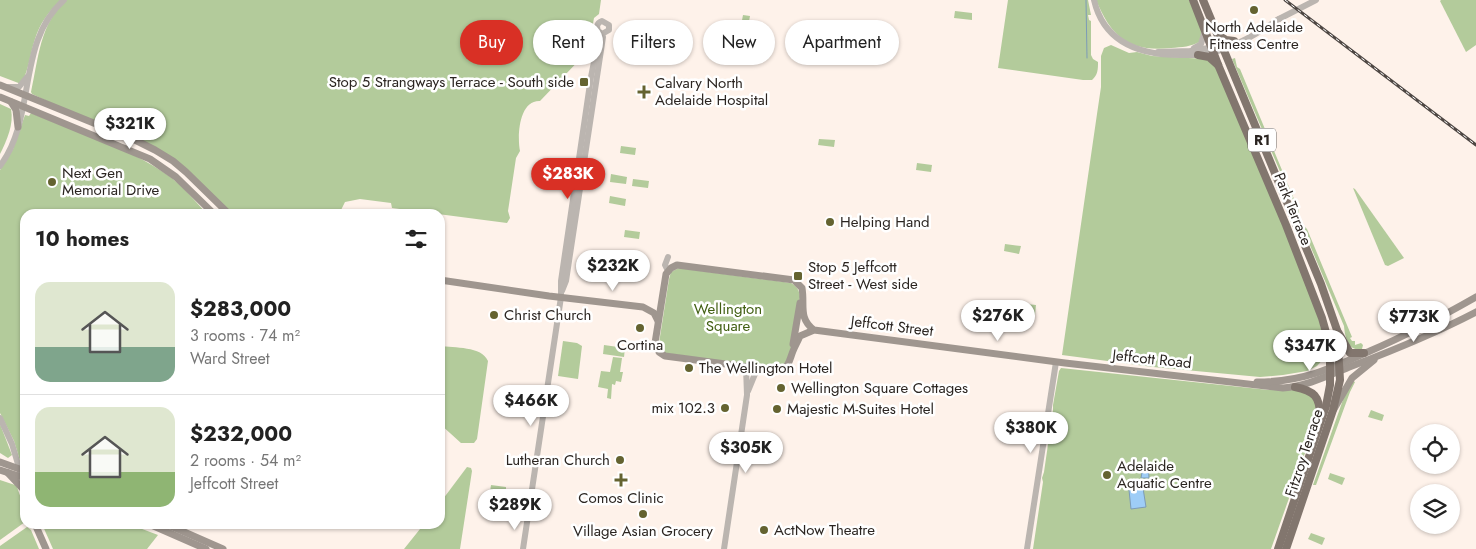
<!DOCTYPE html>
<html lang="en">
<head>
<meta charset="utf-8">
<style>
  :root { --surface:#fff; --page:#f6f6f6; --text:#222; --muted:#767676; --line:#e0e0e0; --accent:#d93025 }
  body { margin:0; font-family:Jost,sans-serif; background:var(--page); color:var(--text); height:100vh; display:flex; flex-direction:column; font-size:19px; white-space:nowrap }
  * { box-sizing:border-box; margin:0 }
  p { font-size:16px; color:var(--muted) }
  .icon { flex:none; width:28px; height:28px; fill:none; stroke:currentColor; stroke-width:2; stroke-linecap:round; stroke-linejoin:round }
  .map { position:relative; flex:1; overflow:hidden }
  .drawer { position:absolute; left:20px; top:209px; width:425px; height:320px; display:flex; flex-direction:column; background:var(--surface); border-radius:15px; box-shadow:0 1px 4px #0004 }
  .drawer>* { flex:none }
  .banner { position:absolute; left:460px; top:20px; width:475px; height:45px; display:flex; gap:10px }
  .controls { position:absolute; left:1410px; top:424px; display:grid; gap:10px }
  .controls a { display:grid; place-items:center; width:50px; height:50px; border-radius:50%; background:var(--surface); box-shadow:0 1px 4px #0004; font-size:25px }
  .price { position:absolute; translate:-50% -42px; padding:0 11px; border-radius:18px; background:#fff; color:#222; font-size:16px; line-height:32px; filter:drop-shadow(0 1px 2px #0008) }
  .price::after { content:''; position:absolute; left:50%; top:30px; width:15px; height:11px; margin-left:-8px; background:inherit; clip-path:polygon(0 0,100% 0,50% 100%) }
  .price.on { background:var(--accent); color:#fff }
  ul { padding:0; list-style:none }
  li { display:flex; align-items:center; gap:15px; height:125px; padding:0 15px }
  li+li { border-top:1px solid var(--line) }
  li span { display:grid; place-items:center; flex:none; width:140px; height:100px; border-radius:15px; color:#555 }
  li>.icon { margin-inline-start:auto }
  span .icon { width:60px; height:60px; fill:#fffc; stroke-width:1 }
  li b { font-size:21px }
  h2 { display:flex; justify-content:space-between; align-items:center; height:60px; padding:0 15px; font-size:21px }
  .chip { padding:0 18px; border-radius:22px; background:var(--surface); box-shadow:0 1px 4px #0004; font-size:18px; line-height:45px }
  .chip.on { background:var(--accent); color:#fff }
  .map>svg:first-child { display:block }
  .green { fill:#b3cb9b }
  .water { fill:#9ecdf7; stroke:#7c9bb7 }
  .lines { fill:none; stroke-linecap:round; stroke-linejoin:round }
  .stream { stroke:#7c9bb7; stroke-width:1 }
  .tertiary { stroke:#bbb5b0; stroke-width:6 }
  .secondary { stroke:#9f968f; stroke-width:7 }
  .trunk { stroke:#82766e; stroke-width:8 }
  .rail-casing { stroke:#4e4743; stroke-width:3 }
  .rail { stroke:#fff; stroke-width:1; stroke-dasharray:4; stroke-linecap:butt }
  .poi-dot { fill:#646330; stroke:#fff; stroke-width:2 }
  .labels { text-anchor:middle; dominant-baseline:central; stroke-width:5; stroke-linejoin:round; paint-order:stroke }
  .shield { fill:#fff; stroke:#6b6664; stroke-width:1 }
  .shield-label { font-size:14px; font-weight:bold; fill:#2b2521 }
  .poi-label { font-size:15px; fill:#2b2521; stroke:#fff; text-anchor:start }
  .street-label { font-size:15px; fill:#2b2521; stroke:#fff }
  .park-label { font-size:15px; fill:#415f12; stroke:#fff }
</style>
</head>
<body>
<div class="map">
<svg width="1476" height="549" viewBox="0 0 1476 549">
  <rect width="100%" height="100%" fill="#fef2ea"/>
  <g class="green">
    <path d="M0,0H61C49,11 40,23 35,39C30,54 29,70 21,84L0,76Z"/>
    <path d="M67,0H601L599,14L594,18L588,51L540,101C519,100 517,136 520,151L516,158L508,211L510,218L507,223L392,208L391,203L360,199L345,202L339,214H233L174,160L32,94L31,92C38,61 40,21 67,0Z"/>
    <path d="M1008,0H1088L1091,15H1088L1089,20L1091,21V55L1093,59L1098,62C1098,69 1098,75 1092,80H1083L998,68Z"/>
    <path d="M1096,0H1189C1194,12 1205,28 1201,41C1191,47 1182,47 1171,48C1129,52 1112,38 1096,0Z"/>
    <polygon points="1441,0 1476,0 1476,45 1466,52 1440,1"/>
    <polygon points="955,11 972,13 972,20 954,18"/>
    <polygon points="743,15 750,16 747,32 740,31"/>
    <polygon points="1111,45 1129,53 1137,52 1152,56 1207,59 1217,68 1271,196 1319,318 1326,356 1317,366 1307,371 1283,375 1260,377 1153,367 1062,355 1097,114 1101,87 1101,56 1104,48"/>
    <polygon points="1235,58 1237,67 1240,69 1299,211 1299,216 1232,59"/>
    <path d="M0,104L11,109C14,124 7,140 0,154Z"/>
    <path d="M31,113C77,132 128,147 169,176C183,186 195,201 207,214H25V467L21,464L14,441L0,413V170L13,149L25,115L29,116Z"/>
    <polygon points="819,139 835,140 834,147 818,145"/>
    <polygon points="621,146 636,148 635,155 620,153"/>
    <polygon points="917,163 932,165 931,172 916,170"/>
    <polygon points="611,174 627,177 626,184 610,182"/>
    <polygon points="633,179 649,181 648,188 632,186"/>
    <polygon points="1353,188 1355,189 1404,258 1388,266 1385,265"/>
    <polygon points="610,196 626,199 625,206 609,203"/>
    <path d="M1303,225L1307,229L1352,337L1350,338L1352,341H1355V345L1361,343L1363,345L1362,349C1348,352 1345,337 1344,326L1309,243Z"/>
    <polygon points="625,230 640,232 639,239 624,237"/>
    <polygon points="1005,244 1021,246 1019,254 1004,251"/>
    <path d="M679,268L791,283C797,286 799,290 800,297L790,358L782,369L664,353L660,348L659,343L669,279L671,272Z"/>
    <polygon points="1017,303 1036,305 1035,315 1015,312"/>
    <polygon points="563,341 577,343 582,346 578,379 558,376"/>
    <polygon points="604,345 625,348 624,357 603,354"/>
    <path d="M440,346C454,348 482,346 488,361L477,439L474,443H461L440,424Z"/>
    <polygon points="613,357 622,358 620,372 623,372 621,382 616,381 615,385 612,384 611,399 607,398 608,389 598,387 601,371 610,372"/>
    <polygon points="1061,368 1269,390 1303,390 1314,397 1318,410 1305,453 1271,549 1033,549 1043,482 1042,478 1044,472 1053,410 1053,405 1059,371"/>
    <polygon points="1353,381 1355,382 1350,392 1316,485 1313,485 1345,394"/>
    <polygon points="1371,410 1384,415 1382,421 1368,417"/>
    <polygon points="0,424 12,455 8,458 0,453"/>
    <polygon points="467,467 471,468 472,471 460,549 404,549 424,524 440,524 440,503"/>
    <polygon points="1330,473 1345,478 1342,485 1328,479"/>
    <polygon points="0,480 15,485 17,487 25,510 25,522 0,540"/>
    <polygon points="491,485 506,487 506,494 490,492"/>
    <polygon points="42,524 129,524 158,535 147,549 53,549"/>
    <polygon points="27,527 31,530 39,549 0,549 0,546"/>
    <polygon points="1311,533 1325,538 1322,545 1308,539"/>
  </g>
  <g class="water">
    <polygon points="1144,461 1148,461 1149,478 1141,478"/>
    <polygon points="1143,488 1146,507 1131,509 1129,490"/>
  </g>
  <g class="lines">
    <polyline class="stream" points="1086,0 1087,58"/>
    <g class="tertiary">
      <path d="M1094,0C1104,43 1140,55 1180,55C1190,55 1201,56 1210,53C1236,47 1258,33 1279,19"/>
      <polyline points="1277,20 1316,0"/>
      <polyline points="1194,48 1201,44 1205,31"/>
      <polyline points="1158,52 1190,51 1215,47"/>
      <polyline points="8,87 19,87 27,77"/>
      <path d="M0,166C37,117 16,42 64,0"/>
      <polyline points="668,257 665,265 668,271"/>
      <polyline points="562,291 566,281 569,261 603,37"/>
      <path d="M561,294V281L591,77L599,36C598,30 594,24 602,21L609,25V30L602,34L598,31"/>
      <polyline points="748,391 757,369"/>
      <polyline points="0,418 12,444 20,471"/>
      <polyline points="523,549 561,297"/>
      <polyline points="724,549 747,395 746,367"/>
      <polyline points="1027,549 1056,362"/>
    </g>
    <g class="secondary">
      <polyline points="0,85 133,139 155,150 173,161 186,172 229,214"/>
      <polyline points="0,97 150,159 176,177 214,214"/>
      <polyline points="11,102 16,110 18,127"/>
      <polyline points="440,280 549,296 643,307 654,313 658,321"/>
      <path d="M814,330C798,318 805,305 802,288L794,280L677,265L671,268L666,274L655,343L659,352L665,356L779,371C790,366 789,361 793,351C795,346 798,341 800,336L814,330L1065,363L1283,388C1308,386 1329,375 1352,366C1394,350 1436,333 1476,312"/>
      <polyline points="793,344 800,303"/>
      <path d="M1257,382C1302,382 1330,369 1370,351C1407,335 1441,317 1476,297"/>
      <polyline points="1334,409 1352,378 1374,360"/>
      <polyline points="0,462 25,471"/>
      <polyline points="0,470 25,478"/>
      <polyline points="8,473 25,491"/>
      <polyline points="35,524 46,549"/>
      <polyline points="149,524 206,549"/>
      <polyline points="166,524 223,549"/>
    </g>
    <g class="trunk">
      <polyline points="1193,0 1219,67 1286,225 1322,318 1327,336 1330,358 1330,385 1326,406 1278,549"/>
      <polyline points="1203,0 1321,284 1337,330 1340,380 1333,410 1286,549"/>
      <polyline points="1220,36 1226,40 1234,41"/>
      <polyline points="1198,55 1209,57 1218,65"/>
      <polyline points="1338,332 1350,353 1364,353"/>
      <path d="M1295,387C1314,391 1320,396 1320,416"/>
    </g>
    <g class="rail-casing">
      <polyline id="rail" points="1285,0 1476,145"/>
    </g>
    <use href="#rail" class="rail"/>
  </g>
  <g class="poi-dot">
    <circle cx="1254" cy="10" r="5"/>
    <rect x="579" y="77" width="10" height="10" rx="2.5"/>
    <path d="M641.5 84.5h5v5h5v5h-5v5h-5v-5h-5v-5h5z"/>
    <circle cx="52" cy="182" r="5"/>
    <circle cx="830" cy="222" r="5"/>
    <rect x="793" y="271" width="10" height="10" rx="2.5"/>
    <circle cx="494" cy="315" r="5"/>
    <circle cx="640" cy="328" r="5"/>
    <circle cx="689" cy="368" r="5"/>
    <circle cx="781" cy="388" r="5"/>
    <circle cx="725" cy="408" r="5"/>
    <circle cx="777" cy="409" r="5"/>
    <circle cx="620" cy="460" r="5"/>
    <circle cx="1107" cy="475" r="5"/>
    <path d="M618.5 472.5h5v5h5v5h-5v5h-5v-5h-5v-5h5z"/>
    <circle cx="643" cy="514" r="5"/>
    <circle cx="764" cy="530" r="5"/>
  </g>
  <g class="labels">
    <rect class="shield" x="1248" y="128.5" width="28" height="23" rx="4"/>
    <g class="shield-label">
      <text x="1262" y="140">R1</text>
    </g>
    <g class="poi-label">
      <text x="1254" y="27" text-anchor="middle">North Adelaide<tspan x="1254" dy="17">Fitness Centre</tspan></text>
      <text x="574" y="82" text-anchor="end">Stop 5 Strangways Terrace - South side</text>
      <text x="655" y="83">Calvary North<tspan x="655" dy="17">Adelaide Hospital</tspan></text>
      <text x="62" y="173">Next Gen<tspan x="62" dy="17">Memorial Drive</tspan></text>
      <text x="840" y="222">Helping Hand</text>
      <text x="808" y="267">Stop 5 Jeffcott<tspan x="808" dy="17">Street - West side</tspan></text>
      <text x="504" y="315">Christ Church</text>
      <text x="640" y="345" text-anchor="middle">Cortina</text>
      <text x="699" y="368">The Wellington Hotel</text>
      <text x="791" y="388">Wellington Square Cottages</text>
      <text x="715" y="408" text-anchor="end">mix 102.3</text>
      <text x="787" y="409">Majestic M-Suites Hotel</text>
      <text x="610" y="460" text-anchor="end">Lutheran Church</text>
      <text x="1117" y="466">Adelaide<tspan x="1117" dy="17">Aquatic Centre</tspan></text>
      <text x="621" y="498" text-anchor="middle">Comos Clinic</text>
      <text x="774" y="530">ActNow Theatre</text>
      <text x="643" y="531" text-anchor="middle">Village Asian Grocery</text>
    </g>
    <g class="street-label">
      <text transform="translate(1293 209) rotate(68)">Park Terrace</text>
      <text transform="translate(892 326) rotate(7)">Jeffcott Street</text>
      <text transform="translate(1152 359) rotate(6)">Jeffcott Road</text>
      <text transform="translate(1304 453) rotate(-72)">Fitzroy Terrace</text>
    </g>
    <g class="park-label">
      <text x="728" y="309">Wellington<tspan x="728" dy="17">Square</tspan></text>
    </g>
  </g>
</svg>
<div class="controls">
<a><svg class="icon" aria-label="locate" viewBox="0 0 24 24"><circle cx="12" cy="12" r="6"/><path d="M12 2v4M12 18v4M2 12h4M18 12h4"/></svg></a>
<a><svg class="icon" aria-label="layers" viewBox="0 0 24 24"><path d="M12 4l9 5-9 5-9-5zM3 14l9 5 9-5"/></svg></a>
</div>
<b class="price" style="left:130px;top:150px">$321K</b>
<b class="price on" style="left:568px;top:200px">$283K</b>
<b class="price" style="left:613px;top:292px">$232K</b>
<b class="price" style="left:998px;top:342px">$276K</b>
<b class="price" style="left:1414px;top:343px">$773K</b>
<b class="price" style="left:1310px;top:372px">$347K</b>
<b class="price" style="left:531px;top:427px">$466K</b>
<b class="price" style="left:1031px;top:454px">$380K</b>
<b class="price" style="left:746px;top:474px">$305K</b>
<b class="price" style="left:515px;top:531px">$289K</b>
<div class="banner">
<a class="chip on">Buy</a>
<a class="chip">Rent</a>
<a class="chip">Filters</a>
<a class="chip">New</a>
<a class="chip">Apartment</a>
</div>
<section class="drawer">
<h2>10 homes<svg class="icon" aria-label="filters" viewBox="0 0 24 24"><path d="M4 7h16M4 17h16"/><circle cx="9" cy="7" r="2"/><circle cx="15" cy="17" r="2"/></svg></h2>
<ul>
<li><span style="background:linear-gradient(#dfe7d0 65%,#7fa58c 0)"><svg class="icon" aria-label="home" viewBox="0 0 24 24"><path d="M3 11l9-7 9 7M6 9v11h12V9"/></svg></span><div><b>$283,000</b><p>3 rooms · 74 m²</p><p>Ward Street</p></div></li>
<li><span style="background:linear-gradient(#dfe7d0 65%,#8fb573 0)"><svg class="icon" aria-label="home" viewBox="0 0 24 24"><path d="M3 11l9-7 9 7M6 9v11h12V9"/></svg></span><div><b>$232,000</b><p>2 rooms · 54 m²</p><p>Jeffcott Street</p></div></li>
</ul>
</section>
</div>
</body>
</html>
